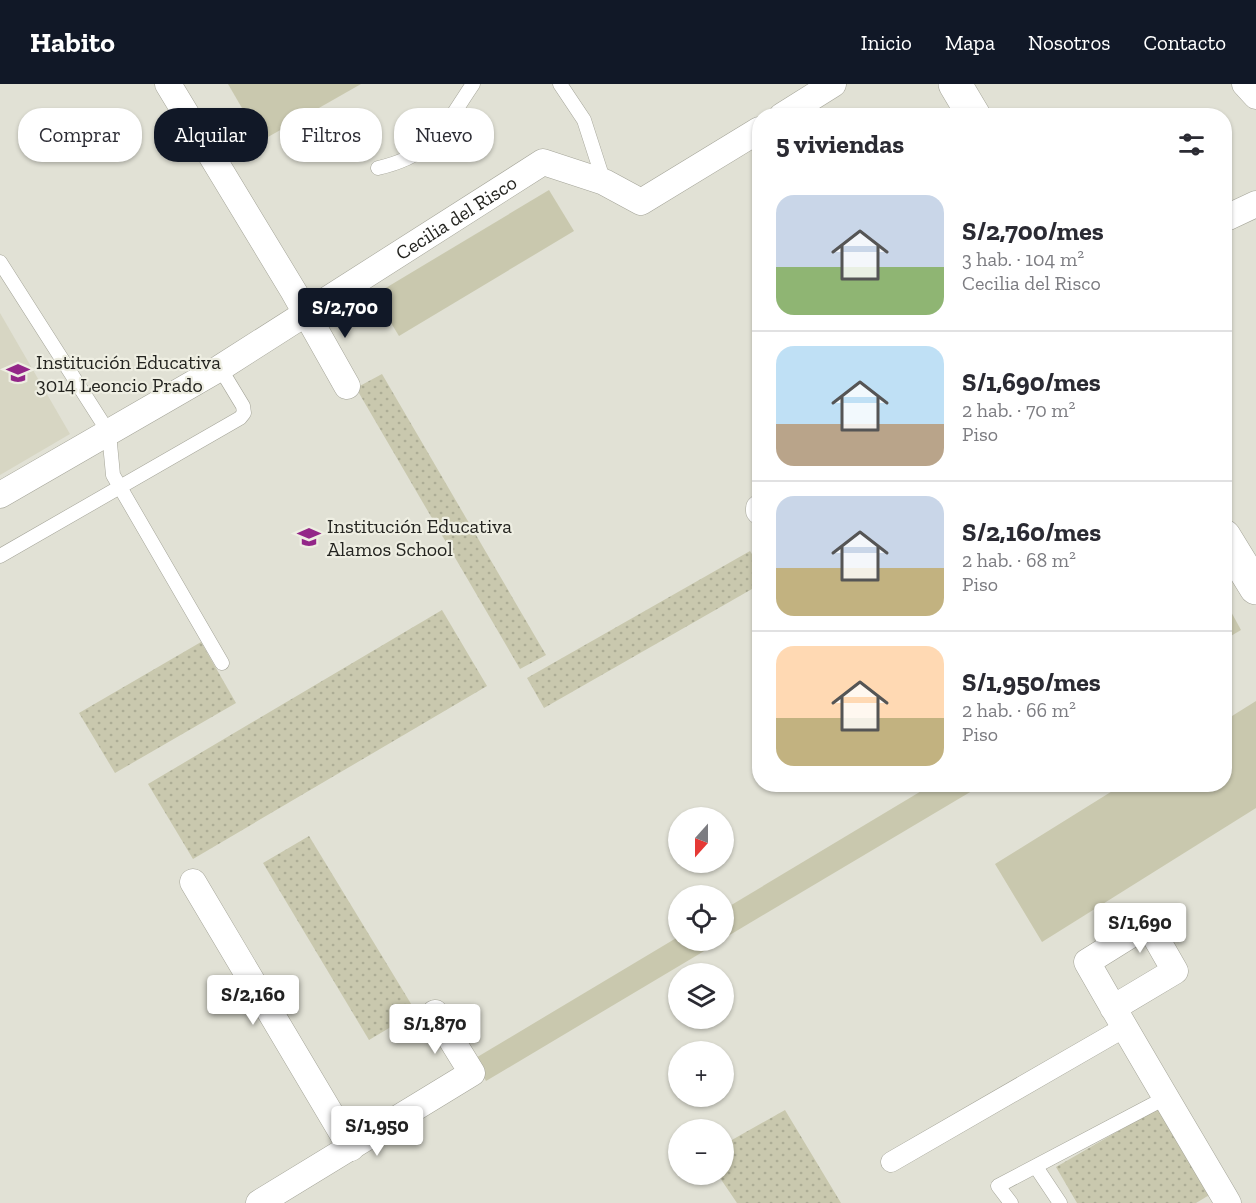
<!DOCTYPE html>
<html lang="es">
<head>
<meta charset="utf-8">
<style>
  :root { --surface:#fff; --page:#f7f7f7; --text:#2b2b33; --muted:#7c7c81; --line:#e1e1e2; --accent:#111827 }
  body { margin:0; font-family:"Zilla Slab",serif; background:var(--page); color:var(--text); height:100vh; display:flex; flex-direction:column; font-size:22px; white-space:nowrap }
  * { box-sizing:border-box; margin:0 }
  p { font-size:20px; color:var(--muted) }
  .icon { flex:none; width:33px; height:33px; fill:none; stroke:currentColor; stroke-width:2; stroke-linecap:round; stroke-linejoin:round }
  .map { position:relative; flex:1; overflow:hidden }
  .drawer { position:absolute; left:752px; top:24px; width:480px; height:684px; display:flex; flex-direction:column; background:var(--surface); border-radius:24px; box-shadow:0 2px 4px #0004 }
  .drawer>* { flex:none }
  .guide { position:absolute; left:18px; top:24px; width:570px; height:54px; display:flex; gap:12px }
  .needle { width:39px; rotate:201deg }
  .controls { position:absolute; left:668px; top:723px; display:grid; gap:12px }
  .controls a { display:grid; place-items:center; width:66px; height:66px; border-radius:50%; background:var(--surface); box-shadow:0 2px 4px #0004; font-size:30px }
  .price { position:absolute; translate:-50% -51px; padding:0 14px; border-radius:6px; background:#fff; color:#222; font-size:20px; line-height:39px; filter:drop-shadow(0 2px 3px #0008) }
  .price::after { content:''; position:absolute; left:50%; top:36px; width:18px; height:14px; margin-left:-9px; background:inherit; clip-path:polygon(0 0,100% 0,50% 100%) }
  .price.current { background:var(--accent); color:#fff }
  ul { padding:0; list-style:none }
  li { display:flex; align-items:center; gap:18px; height:150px; padding:0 24px }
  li+li { border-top:2px solid var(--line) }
  li span { display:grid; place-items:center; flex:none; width:168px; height:120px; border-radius:18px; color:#555 }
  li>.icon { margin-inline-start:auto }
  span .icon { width:72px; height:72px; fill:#fffc; stroke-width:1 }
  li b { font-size:26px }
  h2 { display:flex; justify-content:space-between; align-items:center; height:72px; padding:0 24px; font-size:26px }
  .chip { padding:0 21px; border-radius:24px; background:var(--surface); box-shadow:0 2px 4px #0004; font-size:21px; line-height:54px }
  .chip.current { background:var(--accent); color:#fff }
  header { display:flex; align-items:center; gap:36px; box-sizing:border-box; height:84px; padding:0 30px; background:var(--accent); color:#fff }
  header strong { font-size:28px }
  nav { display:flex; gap:33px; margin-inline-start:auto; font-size:21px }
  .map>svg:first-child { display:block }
  .built { fill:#d7d6c3 }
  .grass { fill:#c9c8ae }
  .park { fill:url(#park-dots) }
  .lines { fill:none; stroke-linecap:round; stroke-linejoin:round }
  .service-casing { stroke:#a4a498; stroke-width:15 }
  .pedestrian-casing { stroke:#a4a498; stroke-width:21 }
  .minor-casing { stroke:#a4a498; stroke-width:27 }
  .tertiary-casing { stroke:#a4a498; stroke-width:34 }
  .service { stroke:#fff; stroke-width:14 }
  .pedestrian { stroke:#fff; stroke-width:20 }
  .minor { stroke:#fff; stroke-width:26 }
  .tertiary { stroke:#fff; stroke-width:33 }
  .labels { text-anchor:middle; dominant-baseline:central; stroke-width:4.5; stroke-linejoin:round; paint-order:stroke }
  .street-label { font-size:20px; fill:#242420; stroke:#eeeee2 }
  .poi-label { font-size:20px; fill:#242420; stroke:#eeeee2; text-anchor:start }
</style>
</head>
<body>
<header>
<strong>Habito</strong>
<nav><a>Inicio</a><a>Mapa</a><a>Nosotros</a><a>Contacto</a></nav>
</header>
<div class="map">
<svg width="1256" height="1119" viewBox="0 0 1256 1119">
  <defs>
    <pattern id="park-dots" width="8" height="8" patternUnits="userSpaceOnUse" patternTransform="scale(1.5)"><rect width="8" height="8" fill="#c9c8ae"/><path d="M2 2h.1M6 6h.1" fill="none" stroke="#acac95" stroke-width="1.8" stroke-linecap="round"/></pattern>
  </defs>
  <rect width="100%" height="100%" fill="#e1e1d5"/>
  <polygon class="built" points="0,229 70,350 0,391"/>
  <g class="grass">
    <polygon points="228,0 361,0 261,57"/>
    <polygon points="549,106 574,147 399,252 374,211"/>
    <polygon points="1229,524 1241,546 1224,556 1224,526"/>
    <polygon points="1256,617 1256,724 1042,858 995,780 1122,701 1224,700 1224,637"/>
    <polygon points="933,700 982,701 723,855 723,826"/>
    <polygon points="678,853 678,856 721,857 486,997 474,975"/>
  </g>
  <g class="park">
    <polygon points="382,290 546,571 520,585 356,304"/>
    <polygon points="750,467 759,481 759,501 544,624 527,594"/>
    <polygon points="442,526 487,602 193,775 148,700"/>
    <polygon points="201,558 236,619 115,689 79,629"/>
    <polygon points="309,752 416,928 369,956 263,779"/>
    <polygon points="1160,1023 1211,1110 1196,1119 1077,1119 1056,1083"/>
    <polygon points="785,1026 841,1119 737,1119 718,1091 723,1090 723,1061"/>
  </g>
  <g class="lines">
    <g class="service-casing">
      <g id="service">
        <polyline points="560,0 584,36 604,98"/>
        <path d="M378,84C435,71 443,44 473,0"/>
        <polyline points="0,178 109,349 113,391 222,579"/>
        <polyline points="0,472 240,334 244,329 243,322 220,284"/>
        <polyline points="1036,1083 1060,1119"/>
        <polyline points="1011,1119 998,1102 1165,1014"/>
      </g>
    </g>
    <g class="pedestrian-casing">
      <polyline id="pedestrian" points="891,1078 1125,943"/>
    </g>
    <g class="minor-casing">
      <g id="minor">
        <polyline points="168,0 294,208 347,302"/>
        <polyline points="1245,0 1256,12"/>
        <polyline points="782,32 833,0"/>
        <polyline points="1224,135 1256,120"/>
        <path id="s1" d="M0,411L220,284L543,78L604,98L641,118L759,46"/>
        <polyline points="759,424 759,427"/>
        <polyline points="193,798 351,1064"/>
        <path d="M1113,924L1175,887L1148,840L1087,878C1133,959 1181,1039 1228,1119"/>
        <polyline points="259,1119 472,989 435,929"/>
      </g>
    </g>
    <g class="tertiary-casing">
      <g id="tertiary">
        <polyline points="955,0 974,32"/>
        <polyline points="1224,452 1256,504"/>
      </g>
    </g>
    <use href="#service" class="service"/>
    <use href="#pedestrian" class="pedestrian"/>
    <use href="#minor" class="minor"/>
    <use href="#tertiary" class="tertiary"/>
  </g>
  <defs>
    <g id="school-bare" transform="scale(1.8)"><path d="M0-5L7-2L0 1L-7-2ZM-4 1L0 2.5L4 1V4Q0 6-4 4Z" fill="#932688" stroke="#eeeee2" stroke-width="2.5" paint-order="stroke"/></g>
  </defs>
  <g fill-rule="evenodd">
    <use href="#school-bare" x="18" y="289"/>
    <use href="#school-bare" x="309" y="453"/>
  </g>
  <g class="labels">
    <g class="street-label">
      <text stroke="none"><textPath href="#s1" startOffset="534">Cecilia del Risco</textPath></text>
    </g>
    <g class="poi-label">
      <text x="36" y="278">Institución Educativa<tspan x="36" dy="23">3014 Leoncio Prado</tspan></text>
      <text x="327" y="442">Institución Educativa<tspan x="327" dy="23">Alamos School</tspan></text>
    </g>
  </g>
</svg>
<div class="controls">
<a><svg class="needle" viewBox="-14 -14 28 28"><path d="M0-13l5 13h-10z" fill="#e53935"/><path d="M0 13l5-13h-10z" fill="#7c7c81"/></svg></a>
<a><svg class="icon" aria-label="locate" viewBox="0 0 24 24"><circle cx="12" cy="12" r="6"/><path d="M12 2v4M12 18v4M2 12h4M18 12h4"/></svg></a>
<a><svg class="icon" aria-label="layers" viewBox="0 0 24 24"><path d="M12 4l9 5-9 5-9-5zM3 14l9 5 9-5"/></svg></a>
<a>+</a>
<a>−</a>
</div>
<b class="price current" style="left:345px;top:255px">S/2,700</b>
<b class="price" style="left:1140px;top:870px">S/1,690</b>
<b class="price" style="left:253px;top:942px">S/2,160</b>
<b class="price" style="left:435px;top:971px">S/1,870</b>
<b class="price" style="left:377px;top:1073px">S/1,950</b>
<div class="guide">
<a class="chip">Comprar</a>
<a class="chip current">Alquilar</a>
<a class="chip">Filtros</a>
<a class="chip">Nuevo</a>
</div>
<section class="drawer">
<h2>5 viviendas<svg class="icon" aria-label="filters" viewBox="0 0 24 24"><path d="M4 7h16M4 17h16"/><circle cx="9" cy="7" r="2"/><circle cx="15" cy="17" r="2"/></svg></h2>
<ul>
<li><span style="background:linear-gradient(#c9d6e8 60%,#8fb573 0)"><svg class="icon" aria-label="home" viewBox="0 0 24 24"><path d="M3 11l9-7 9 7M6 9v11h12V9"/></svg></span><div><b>S/2,700/mes</b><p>3 hab. · 104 m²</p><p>Cecilia del Risco</p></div></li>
<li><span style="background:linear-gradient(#bfe0f5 65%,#b9a48a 0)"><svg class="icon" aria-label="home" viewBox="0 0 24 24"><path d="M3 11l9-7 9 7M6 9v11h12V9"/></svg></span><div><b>S/1,690/mes</b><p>2 hab. · 70 m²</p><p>Piso</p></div></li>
<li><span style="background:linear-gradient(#c9d6e8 60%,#c2b280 0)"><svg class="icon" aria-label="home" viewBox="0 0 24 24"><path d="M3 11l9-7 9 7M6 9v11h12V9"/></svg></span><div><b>S/2,160/mes</b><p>2 hab. · 68 m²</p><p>Piso</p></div></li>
<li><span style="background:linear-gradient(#ffd9b3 60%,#c2b280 0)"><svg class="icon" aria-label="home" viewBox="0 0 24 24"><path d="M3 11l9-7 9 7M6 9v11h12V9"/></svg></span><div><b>S/1,950/mes</b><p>2 hab. · 66 m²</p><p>Piso</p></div></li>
</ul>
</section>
</div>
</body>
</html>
